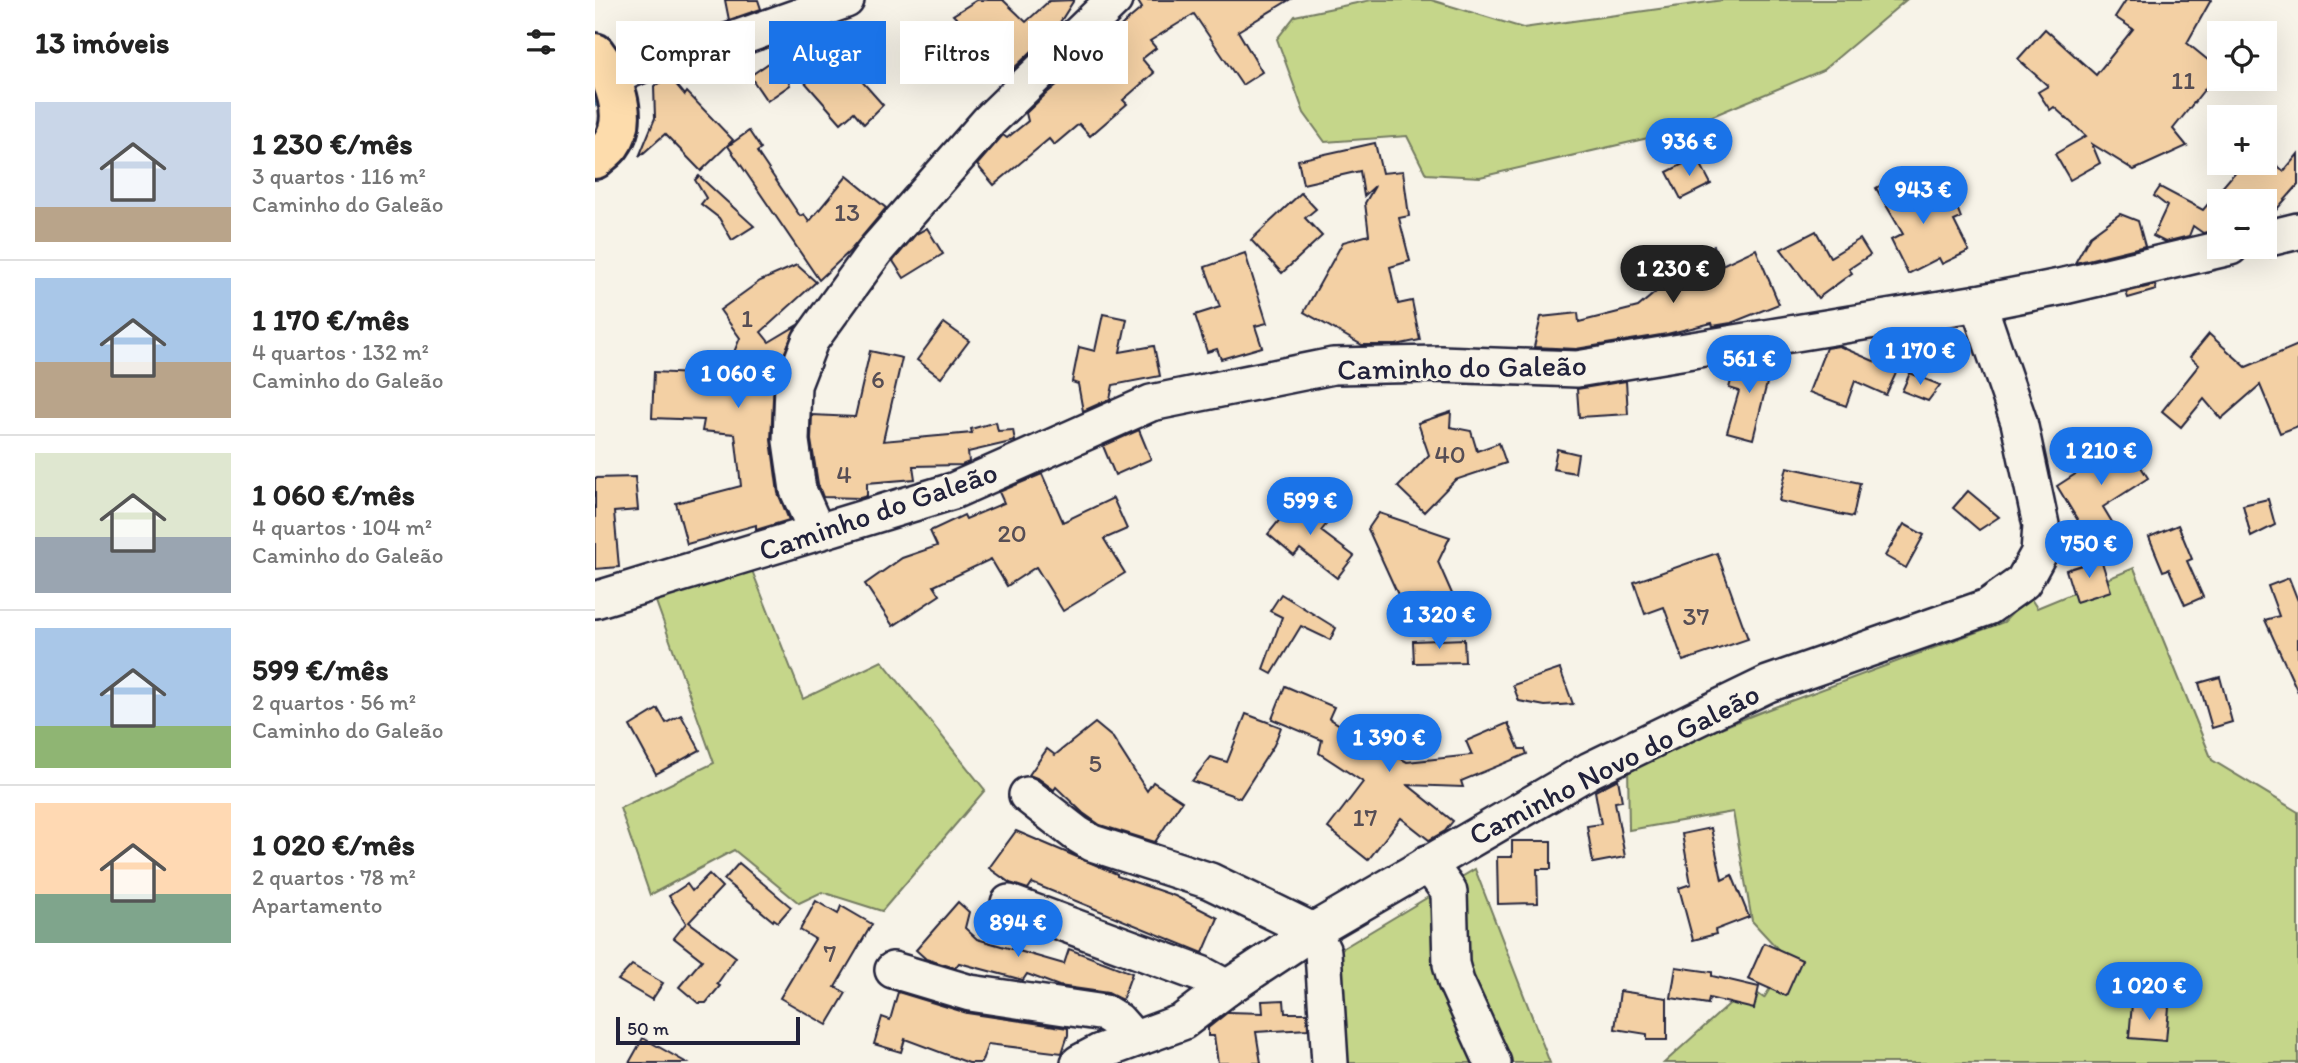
<!DOCTYPE html>
<html lang="pt">
<head>
<meta charset="utf-8">
<style>
  :root { --surface:#fff; --page:#f2f2f2; --text:#222; --muted:#767676; --line:#e0e0e0; --accent:#1a73e8 }
  body { margin:0; font-family:Itim,sans-serif; background:var(--page); color:var(--text); height:100vh; display:flex; flex-direction:column; font-size:26px; white-space:nowrap }
  * { box-sizing:border-box; margin:0 }
  p { font-size:23px; color:var(--muted) }
  .icon { flex:none; width:38px; height:38px; fill:none; stroke:currentColor; stroke-width:2; stroke-linecap:round; stroke-linejoin:round }
  .map { position:relative; flex:1; overflow:hidden }
  .side { display:flex; flex-direction:column; background:var(--surface); width:595px }
  .side>* { flex:none }
  .hud { position:absolute; left:21px; top:21px; width:665px; height:63px; display:flex; gap:14px }
  .tools { position:absolute; left:1612px; top:21px; display:grid; gap:14px }
  .tools a { display:grid; place-items:center; width:70px; height:70px; border-radius:0px; background:var(--surface); box-shadow:0 7px 28px #0002; font-size:35px }
  .scale { position:absolute; left:21px; bottom:18px; width:184px; box-sizing:border-box; padding-left:7px; border:4px solid #22223b; border-top:0; font-size:19px; line-height:24px; white-space:nowrap; color:#22223b; -webkit-text-stroke:5px #f7f3e8; paint-order:stroke }
  .price { position:absolute; translate:-50% -60px; padding:0 16px; border-radius:24px; background:var(--accent); color:#fff; font-size:23px; line-height:46px; filter:drop-shadow(0 2px 4px #0008) }
  .price::after { content:''; position:absolute; left:50%; top:42px; width:21px; height:16px; margin-left:-10px; background:inherit; clip-path:polygon(0 0,100% 0,50% 100%) }
  .price.selected { background:#222; color:#fff }
  ul { padding:0; list-style:none }
  li { display:flex; align-items:center; gap:21px; height:175px; padding:0 35px }
  li+li { border-top:2px solid var(--line) }
  li span { display:grid; place-items:center; flex:none; width:196px; height:140px; border-radius:0px; color:#555 }
  li>.icon { margin-inline-start:auto }
  span .icon { width:84px; height:84px; fill:#fffc; stroke-width:1 }
  li b { font-size:30px }
  h2 { display:flex; justify-content:space-between; align-items:center; height:84px; padding:0 35px; font-size:30px }
  .chip { padding:0 24px; border-radius:0px; background:var(--surface); box-shadow:0 7px 28px #0002; font-size:24px; line-height:63px }
  .chip.selected { background:var(--accent); color:#fff }
  main { display:flex; flex:1; min-height:0 }
  .map>svg:first-child { display:block }
  .green { fill:#c5d68a; stroke:#747c62; stroke-width:2 }
  .lines { fill:none; stroke-linecap:round; stroke-linejoin:round }
  .stream { stroke:#6087a5; stroke-width:7 }
  .building { fill:#f3d0a4; stroke:#22223b; stroke-width:2 }
  .minor-casing { stroke:#22223b; stroke-width:40 }
  .major-casing { stroke:#22223b; stroke-width:44 }
  .minor { stroke:#f7f3e8; stroke-width:35 }
  .major { stroke:#fddcac; stroke-width:38 }
  .labels { text-anchor:middle; dominant-baseline:central; stroke-width:6; stroke-linejoin:round; paint-order:stroke }
  .number-label { font-size:26px; fill:#564e55 }
  .street-label { font-size:30px; fill:#22223b; stroke:#f7f3e8 }
</style>
</head>
<body>
<main>
<section class="side">
<h2>13 imóveis<svg class="icon" aria-label="filters" viewBox="0 0 24 24"><path d="M4 7h16M4 17h16"/><circle cx="9" cy="7" r="2"/><circle cx="15" cy="17" r="2"/></svg></h2>
<ul>
<li><span style="background:linear-gradient(#c9d6e8 75%,#b9a48a 0)"><svg class="icon" aria-label="home" viewBox="0 0 24 24"><path d="M3 11l9-7 9 7M6 9v11h12V9"/></svg></span><div><b>1 230 €/mês</b><p>3 quartos · 116 m²</p><p>Caminho do Galeão</p></div></li>
<li><span style="background:linear-gradient(#a9c7e8 60%,#b9a48a 0)"><svg class="icon" aria-label="home" viewBox="0 0 24 24"><path d="M3 11l9-7 9 7M6 9v11h12V9"/></svg></span><div><b>1 170 €/mês</b><p>4 quartos · 132 m²</p><p>Caminho do Galeão</p></div></li>
<li><span style="background:linear-gradient(#dfe7d0 60%,#9aa5b1 0)"><svg class="icon" aria-label="home" viewBox="0 0 24 24"><path d="M3 11l9-7 9 7M6 9v11h12V9"/></svg></span><div><b>1 060 €/mês</b><p>4 quartos · 104 m²</p><p>Caminho do Galeão</p></div></li>
<li><span style="background:linear-gradient(#a9c7e8 70%,#8fb573 0)"><svg class="icon" aria-label="home" viewBox="0 0 24 24"><path d="M3 11l9-7 9 7M6 9v11h12V9"/></svg></span><div><b>599 €/mês</b><p>2 quartos · 56 m²</p><p>Caminho do Galeão</p></div></li>
<li><span style="background:linear-gradient(#ffd9b3 65%,#7fa58c 0)"><svg class="icon" aria-label="home" viewBox="0 0 24 24"><path d="M3 11l9-7 9 7M6 9v11h12V9"/></svg></span><div><b>1 020 €/mês</b><p>2 quartos · 78 m²</p><p>Apartamento</p></div></li>
</ul>
</section>
<div class="map">
<svg width="1703" height="1063" viewBox="0 0 1703 1063">
  <rect width="100%" height="100%" fill="#f7f3e8"/>
  <filter id="ink" filterUnits="userSpaceOnUse"><feTurbulence type="fractalNoise" baseFrequency=".0143" numOctaves="2"/><feDisplacementMap in="SourceGraphic" scale="14" xChannelSelector="R" yChannelSelector="G"/><feConvolveMatrix kernelMatrix="1 2 1 2 8 2 1 2 1" color-interpolation-filters="sRGB"/></filter>
  <g filter="url(#ink)">
    <g class="green">
      <polygon points="776,0 836,0 928,28 1128,0 1311,0 1228,70 1079,132 885,177 831,174 812,136 730,142 709,113 682,39 700,16"/>
      <polygon points="156,568 208,699 287,661 390,790 287,911 227,892 204,903 139,850 55,895 25,808 119,763 59,596"/>
      <polygon points="1539,568 1617,760 1703,812 1703,1063 1069,1063 1153,987 1169,998 1193,960 1157,921 1138,812 1034,830 1033,765 1166,712 1409,622 1434,596 1442,608"/>
      <polygon points="880,869 955,1063 752,1063 740,953"/>
    </g>
    <g class="lines">
      <polyline class="stream" points="0,103 1,103"/>
    </g>
    <g class="building">
      <polygon points="130,0 163,0 166,9 134,20"/>
      <polygon points="382,0 408,0 431,22 454,1 479,0 462,27 416,71 392,45 386,52 366,23 358,15"/>
      <polygon points="542,0 694,0 643,31 667,72 647,85 599,14 555,41 561,48 547,59 559,73 528,100 532,104 495,136 484,124 459,145 454,139 399,185 382,165 408,135 412,138 433,121 431,113 452,93 505,49 503,45 547,8"/>
      <polygon points="1531,0 1616,0 1592,43 1624,69 1624,71 1578,129 1592,146 1539,170 1497,144 1505,163 1475,180 1460,154 1491,136 1459,107 1455,110 1443,92 1453,86 1423,59 1450,29 1501,75 1538,29 1520,17"/>
      <polygon points="233,43 288,105 269,124 259,112 246,123 201,72"/>
      <polygon points="184,56 195,85 172,101 155,76"/>
      <polygon points="75,77 90,95 92,92 138,140 106,171 70,134 44,157 60,118 59,86"/>
      <polygon points="154,131 166,149 162,152 205,216 209,214 214,222 252,176 291,208 255,251 224,280 133,146"/>
      <polygon points="780,143 787,173 808,171 814,216 804,218 815,261 795,267 803,304 817,301 825,340 801,345 767,345 709,312 748,242 774,235 770,203 780,186 769,196 765,171 708,184 703,160"/>
      <polygon points="1703,154 1703,185 1675,217 1670,218 1670,201 1624,201 1624,229 1608,233 1598,226 1594,236 1570,242 1558,236 1572,206 1559,196 1565,187 1608,210 1648,163 1678,163 1689,171"/>
      <polygon points="1102,157 1116,184 1086,199 1072,172"/>
      <polygon points="1305,174 1324,205 1356,192 1366,218 1359,221 1374,251 1347,264 1344,258 1313,274 1296,240 1308,234 1281,188"/>
      <polygon points="104,176 129,199 159,226 137,240 124,218 106,204 111,198 100,180"/>
      <polygon points="706,193 721,209 710,218 727,236 687,273 656,240"/>
      <polygon points="1525,214 1543,221 1550,246 1480,263 1495,236"/>
      <polygon points="332,228 348,254 309,278 298,261 321,234"/>
      <polygon points="1221,231 1235,257 1265,239 1275,255 1254,269 1257,273 1223,298 1186,249"/>
      <polygon points="1119,246 1127,265 1161,249 1184,304 1136,323 1118,326 1117,323 1072,334 981,349 939,347 946,317 983,313 984,322 1043,307 1100,259 1098,255"/>
      <polygon points="650,253 672,323 660,326 667,347 626,359 622,349 612,352 600,315 625,307 610,267"/>
      <polygon points="202,265 221,282 166,332 174,342 201,326 179,378 176,440 183,493 194,520 161,530 161,525 92,544 81,503 146,486 140,434 107,431 109,420 57,418 59,372 116,375 116,371 129,376 145,338 125,310 165,281"/>
      <polygon points="1560,285 1561,290 1533,298 1531,292"/>
      <polygon points="508,314 532,319 525,352 559,346 565,376 518,385 515,399 488,411 483,384 477,382 484,347 500,351"/>
      <polygon points="349,323 374,341 346,378 322,360"/>
      <polygon points="1614,334 1651,367 1703,345 1703,426 1685,433 1665,385 1626,419 1609,399 1586,427 1567,411 1604,365 1595,357"/>
      <polygon points="1244,346 1302,371 1291,395 1260,381 1251,406 1214,392 1231,348"/>
      <polygon points="275,351 307,358 288,441 377,433 376,429 401,422 403,431 418,430 420,441 373,452 374,462 367,465 318,466 320,479 272,483 272,496 265,498 228,497 223,484 216,440 217,415 260,417"/>
      <polygon points="1173,358 1178,359 1158,439 1132,432 1144,391 1134,388 1141,363"/>
      <polygon points="1315,373 1345,385 1333,401 1307,391"/>
      <polygon points="1031,381 1033,414 984,417 982,389"/>
      <polygon points="856,412 855,427 876,431 882,451 904,443 911,463 860,480 829,512 803,487 834,455 823,423"/>
      <polygon points="544,430 556,459 520,475 508,446"/>
      <polygon points="1530,442 1553,478 1508,507 1517,522 1493,537 1462,486"/>
      <polygon points="962,449 983,454 980,473 958,469"/>
      <polygon points="1192,467 1265,483 1258,517 1184,501"/>
      <polygon points="447,474 468,522 518,498 532,529 509,539 530,573 468,611 441,567 412,586 396,559 339,586 345,595 298,626 270,584 307,558 342,546 335,531 369,515 371,519 409,503 404,492"/>
      <polygon points="40,477 43,510 19,512 24,567 0,569 0,478"/>
      <polygon points="1373,491 1404,517 1384,530 1358,508"/>
      <polygon points="704,496 734,521 726,531 759,556 742,578 705,549 699,556 673,534"/>
      <polygon points="1673,499 1680,525 1656,537 1648,505"/>
      <polygon points="784,513 855,537 843,562 858,596 804,597 773,529"/>
      <polygon points="1309,524 1329,535 1311,568 1290,556"/>
      <polygon points="1583,525 1597,559 1592,561 1608,597 1590,605 1574,569 1568,571 1554,537"/>
      <polygon points="1122,553 1153,639 1088,661 1069,607 1050,614 1039,582"/>
      <polygon points="1506,559 1516,591 1481,602 1471,570"/>
      <polygon points="1694,578 1703,601 1703,692 1670,620 1684,616 1673,586"/>
      <polygon points="686,594 741,628 735,640 706,626 677,674 668,669 687,617 675,611"/>
      <polygon points="869,639 870,662 819,663 818,641"/>
      <polygon points="965,669 978,704 950,706 924,701 918,685"/>
      <polygon points="1625,677 1637,722 1617,728 1604,683"/>
      <polygon points="690,686 739,707 734,718 791,754 792,751 812,762 877,755 871,741 913,723 924,749 930,749 932,754 866,781 868,787 813,785 858,821 850,831 834,840 806,818 773,860 733,828 768,782 724,753 727,740 677,719"/>
      <polygon points="63,709 71,723 86,715 105,750 61,774 35,726"/>
      <polygon points="651,714 686,727 679,745 645,798 597,781 616,757 632,762"/>
      <polygon points="500,723 518,738 552,791 558,782 587,801 560,842 505,825 488,813 461,787 459,790 444,779 434,775 452,749 460,755"/>
      <polygon points="1023,779 1027,801 1020,802 1030,857 998,863 992,826 1006,824 1000,791"/>
      <polygon points="1116,828 1127,880 1137,875 1154,917 1120,930 1121,934 1098,940 1084,888 1096,884 1087,834"/>
      <polygon points="421,831 522,874 522,876 580,896 623,918 608,953 437,883 433,889 415,883 394,868"/>
      <polygon points="917,841 956,841 956,869 942,869 943,903 903,904 902,857 917,857"/>
      <polygon points="144,863 196,907 183,922 179,919 178,921 129,880"/>
      <polygon points="114,874 127,887 94,922 141,957 122,984 125,986 111,1003 103,1003 84,987 107,960 79,938 91,923 74,896 92,884 97,891"/>
      <polygon points="221,901 243,914 246,906 277,924 240,987 251,993 232,1025 185,998 220,939 205,930"/>
      <polygon points="363,902 374,912 370,928 382,939 469,964 474,949 537,973 527,1000 513,993 464,986 432,974 428,980 364,963 360,968 331,959 321,950"/>
      <polygon points="1169,943 1207,960 1191,996 1153,979"/>
      <polygon points="37,965 68,983 57,1000 23,980"/>
      <polygon points="1081,967 1117,972 1117,976 1164,987 1159,1009 1114,998 1113,1004 1076,998"/>
      <polygon points="1025,991 1072,998 1072,1040 1052,1040 1052,1034 1020,1029"/>
      <polygon points="303,992 372,1013 473,1028 473,1035 467,1053 393,1044 386,1063 374,1063 310,1039 306,1052 279,1044 287,1017 295,1020"/>
      <polygon points="689,1000 690,1013 712,1013 713,1029 661,1032 666,1063 623,1063 619,1036 613,1036 613,1028 633,1012 668,1013 667,1001"/>
      <polygon points="1537,1004 1574,1007 1571,1041 1534,1038"/>
      <polygon points="48,1038 92,1063 34,1063"/>
    </g>
    <g class="lines">
      <g class="minor-casing">
        <g id="minor">
          <polyline points="16,78 80,50 118,47 251,0"/>
          <polyline points="1670,239 1703,231"/>
          <polyline points="222,532 203,490 196,441 198,385 215,341 281,250 394,121 519,0"/>
          <polyline points="0,600 358,491 556,403 738,366 845,364 982,369 1383,303 1465,287 1635,247"/>
          <polyline points="432,795 482,834 497,843 615,881 718,931"/>
          <polyline points="833,863 854,892 856,964 861,982 898,1063"/>
          <polyline points="414,903 606,974 632,988"/>
          <polyline points="718,931 728,952 735,1063"/>
          <polyline points="298,970 375,993 510,1013 523,1021 538,1038"/>
          <polyline points="484,1063 505,1052 587,1022 632,988 718,931 995,770 1173,684 1393,607 1428,582 1444,553 1446,525 1424,422 1383,303"/>
        </g>
      </g>
      <g class="major-casing">
        <path id="major" d="M0,53C18,76 36,117 16,144C12,150 5,154 0,159"/>
      </g>
      <use href="#minor" class="minor"/>
      <use href="#major" class="major"/>
    </g>
  </g>
  <g class="labels">
    <g class="number-label">
      <text x="1588" y="80">11</text>
      <text x="252" y="212">13</text>
      <text x="152" y="318">1</text>
      <text x="283" y="379">6</text>
      <text x="855" y="454">40</text>
      <text x="249" y="474">4</text>
      <text x="417" y="533">20</text>
      <text x="1101" y="616">37</text>
      <text x="500" y="763">5</text>
      <text x="770" y="817">17</text>
      <text x="235" y="953">7</text>
    </g>
    <g class="street-label">
      <text transform="translate(867 367) rotate(-1)">Caminho do Galeão</text>
      <text transform="translate(283 511) rotate(-19)">Caminho do Galeão</text>
      <text transform="translate(1019 764) rotate(-27)">Caminho Novo do Galeão</text>
    </g>
  </g>
</svg>
<div class="tools">
<a><svg class="icon" aria-label="locate" viewBox="0 0 24 24"><circle cx="12" cy="12" r="6"/><path d="M12 2v4M12 18v4M2 12h4M18 12h4"/></svg></a>
<a>+</a>
<a>−</a>
</div>
<div class="scale">50 m</div>
<b class="price" style="left:1094px;top:178px">936 €</b>
<b class="price" style="left:1328px;top:226px">943 €</b>
<b class="price selected" style="left:1078px;top:305px">1 230 €</b>
<b class="price" style="left:1325px;top:387px">1 170 €</b>
<b class="price" style="left:1154px;top:395px">561 €</b>
<b class="price" style="left:143px;top:410px">1 060 €</b>
<b class="price" style="left:1506px;top:487px">1 210 €</b>
<b class="price" style="left:715px;top:537px">599 €</b>
<b class="price" style="left:1494px;top:580px">750 €</b>
<b class="price" style="left:844px;top:651px">1 320 €</b>
<b class="price" style="left:794px;top:774px">1 390 €</b>
<b class="price" style="left:423px;top:959px">894 €</b>
<b class="price" style="left:1554px;top:1022px">1 020 €</b>
<div class="hud">
<a class="chip">Comprar</a>
<a class="chip selected">Alugar</a>
<a class="chip">Filtros</a>
<a class="chip">Novo</a>
</div>
</div>
</main>
</body>
</html>
